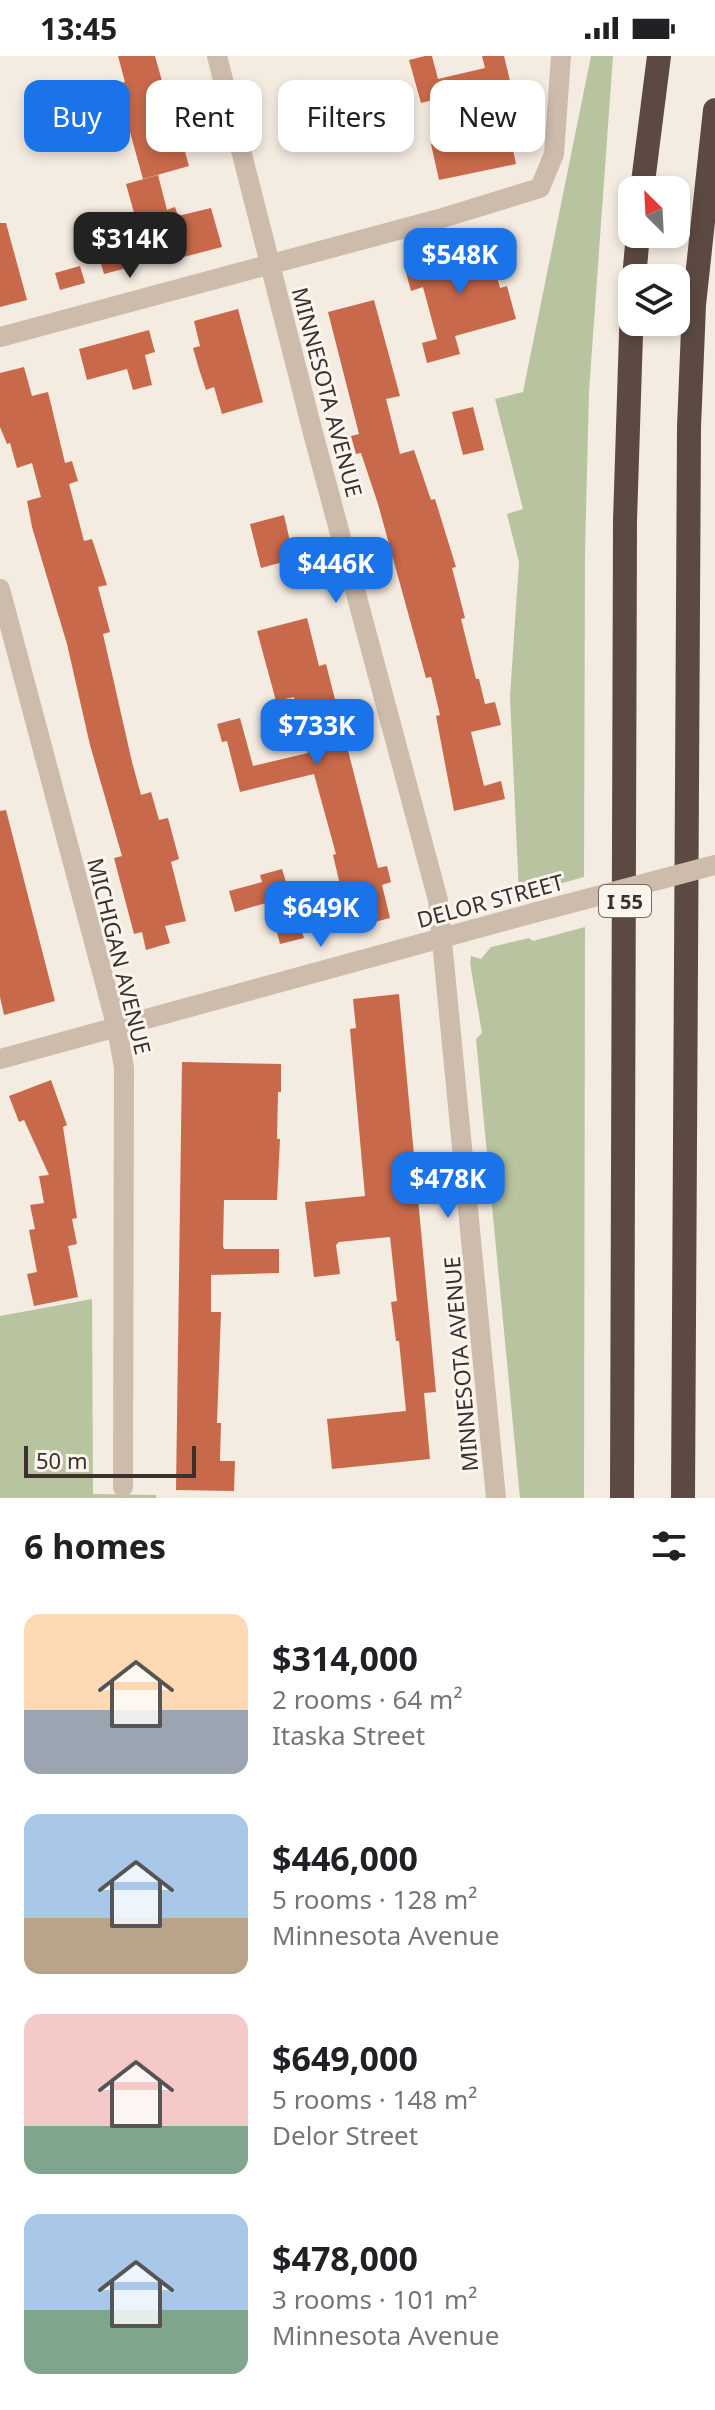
<!DOCTYPE html>
<html lang="en">
<head>
<meta charset="utf-8">
<style>
  :root { --surface:#fff; --page:#f2f2f2; --text:#202124; --muted:#757577; --accent:#1a73e8 }
  body { margin:0; font-family:"Noto Sans",sans-serif; background:var(--page); color:var(--text); height:100vh; display:flex; flex-direction:column; font-size:30px; white-space:nowrap }
  * { box-sizing:border-box; margin:0 }
  p { font-size:26px; color:var(--muted) }
  .icon { flex:none; width:44px; height:44px; fill:none; stroke:currentColor; stroke-width:2; stroke-linecap:round; stroke-linejoin:round }
  .map { position:relative; height:1442px; overflow:hidden }
  .side { display:flex; flex-direction:column; background:var(--surface); flex:1 }
  .side>* { flex:none }
  .hud { position:absolute; left:24px; top:24px; width:668px; height:72px; display:flex; gap:16px }
  .needle { width:52px; rotate:336deg }
  .controls { position:absolute; left:618px; top:120px; display:grid; gap:16px }
  .controls a { display:grid; place-items:center; width:72px; height:72px; border-radius:16px; background:var(--surface); box-shadow:0 4px 12px #0003; font-size:40px }
  .scale { position:absolute; left:24px; bottom:20px; width:172px; box-sizing:border-box; padding-left:8px; border:4px solid #3b302b; border-top:0; font-size:22px; line-height:28px; white-space:nowrap; color:#3b302b; -webkit-text-stroke:6px #fbf5ee; paint-order:stroke }
  .price { position:absolute; translate:-50% -68px; padding:0 18px; border-radius:16px; background:var(--accent); color:#fff; font-size:26px; line-height:52px; filter:drop-shadow(0 2px 4px #0008) }
  .price::after { content:''; position:absolute; left:50%; top:48px; width:24px; height:18px; margin-left:-12px; background:inherit; clip-path:polygon(0 0,100% 0,50% 100%) }
  .price.active { background:#222; color:#fff }
  ul { padding:0; list-style:none }
  li { display:flex; align-items:center; gap:24px; height:200px; padding:0 24px }
  li span { display:grid; place-items:center; flex:none; width:224px; height:160px; border-radius:16px; color:#555 }
  li>.icon { margin-inline-start:auto }
  span .icon { width:96px; height:96px; fill:#fffc; stroke-width:1 }
  li b { font-size:34px }
  h2 { display:flex; justify-content:space-between; align-items:center; height:96px; padding:0 24px; font-size:34px }
  .tag { padding:0 28px; border-radius:16px; background:var(--surface); box-shadow:0 4px 12px #0003; font-size:28px; line-height:72px }
  .tag.active { background:var(--accent); color:#fff }
  .status { display:flex; justify-content:space-between; align-items:center; height:56px; padding:0 40px; background:var(--surface); direction:ltr }
  .status svg { height:22px; fill:currentColor }
  .map>svg:first-child { display:block }
  .green { fill:#b8c4a0 }
  .building { fill:#c8694b }
  .lines { fill:none; stroke-linecap:round; stroke-linejoin:round }
  .minor { stroke:#cdbbac; stroke-width:20 }
  .highway { stroke:#5c4a42; stroke-width:24 }
  .minor-bridge { stroke:#cdbbac; stroke-width:20 }
  .labels { text-anchor:middle; dominant-baseline:central; stroke-width:6; stroke-linejoin:round; paint-order:stroke }
  .shield { fill:#fbf5ee; stroke:#756b66; stroke-width:2 }
  .shield-label { font-size:20px; font-weight:bold; fill:#3b302b }
  .street-label { font-size:22px; fill:#3b302b; stroke:#fbf5ee }
</style>
</head>
<body>
<div class="status"><b>13:45</b><svg viewBox="0 0 49 12"><path d="M0 12V9h3v3zM5 12V6h3v6zM10 12V3h3v9zM15 12V0h3v12zM26 1h20v11H26zM47 4h2v5h-2z"/></svg></div>
<div class="map">
<svg width="715" height="1442" viewBox="0 0 715 1442">
  <rect width="100%" height="100%" fill="#f4ebe1"/>
  <g class="green">
    <polygon points="591,0 613,0 589,335 585,496 584,821 519,839 510,640 519,506 507,458 523,453 495,343 523,336"/>
    <polygon points="585,871 584,1442 520,1442 476,983 482,977 470,907 471,900 481,903 491,891 529,882 533,885"/>
    <polygon points="92,1243 93,1438 156,1439 156,1442 0,1442 0,1260"/>
  </g>
  <g class="building">
    <polygon points="118,0 155,0 181,93 184,92 189,110 143,123 130,76 126,76 120,51 109,54 103,32 125,26"/>
    <polygon points="425,0 432,0 438,23 485,12 482,0 504,0 511,29 500,31 516,108 439,124 431,88 463,81 453,39 421,47 409,4"/>
    <polygon points="158,119 167,154 175,151 178,160 211,152 222,191 172,204 167,187 120,200 123,213 104,218 94,183 138,171 126,128"/>
    <polygon points="0,167 6,167 27,244 0,251"/>
    <polygon points="487,185 500,232 507,230 516,263 455,280 460,298 427,307 422,287 437,283 423,231 411,235 404,209"/>
    <polygon points="80,210 85,227 60,234 55,217"/>
    <polygon points="374,244 400,340 386,343 400,398 414,394 431,444 435,443 456,511 452,512 465,562 461,563 476,623 479,623 485,648 495,646 501,669 471,676 484,730 501,725 505,743 454,755 436,660 440,659 431,621 426,622 378,448 361,397 356,398 351,380 359,378 328,256"/>
    <polygon points="238,253 263,346 222,358 214,331 206,334 199,313 193,292 200,290 194,265"/>
    <polygon points="149,274 155,296 145,299 152,329 133,334 127,313 87,324 79,293"/>
    <polygon points="24,311 32,340 48,336 65,407 72,405 78,425 69,428 84,485 92,483 107,529 98,531 110,576 103,578 132,706 141,739 151,736 159,764 168,762 179,803 171,806 186,865 165,870 170,887 146,894 142,876 134,878 114,802 122,800 90,689 67,588 32,471 27,445 41,441 32,407 17,412 10,387 7,388 0,371 0,317"/>
    <polygon points="473,351 484,394 463,399 452,356"/>
    <polygon points="284,459 294,503 261,512 250,468"/>
    <polygon points="307,562 319,610 326,608 378,812 387,810 391,826 382,829 390,862 344,874 338,852 345,850 333,799 336,798 314,718 240,736 227,685 222,686 217,668 240,662 253,710 308,697 294,641 276,645 257,575"/>
    <polygon points="6,754 55,945 4,959 0,941 0,755"/>
    <polygon points="282,813 304,882 280,888 269,846 235,856 229,835 262,826 260,819"/>
    <polygon points="399,938 436,1336 424,1337 430,1403 332,1413 327,1363 406,1355 399,1285 396,1285 391,1246 397,1245 390,1181 339,1186 336,1189 340,1218 314,1221 305,1146 365,1140 350,973 356,972 353,943"/>
    <polygon points="182,1006 281,1008 281,1036 278,1036 277,1083 280,1083 277,1144 224,1144 223,1190 224,1193 279,1193 279,1217 211,1219 211,1256 221,1256 217,1367 221,1367 220,1405 235,1405 234,1435 176,1434"/>
    <polygon points="51,1024 67,1069 63,1071 77,1162 72,1163 77,1188 68,1190 78,1241 34,1250 27,1218 37,1216 29,1174 35,1173 30,1149 44,1147 39,1120 49,1119 24,1064 19,1066 9,1040"/>
  </g>
  <g class="lines">
    <g class="minor">
      <polyline points="217,0 313,377 438,844 496,1442"/>
      <polyline points="0,281 439,163 540,132 554,98 561,0"/>
      <polyline points="0,533 117,972 124,1012 123,1431"/>
      <polyline points="0,1003 537,856"/>
    </g>
    <g class="highway">
      <polyline points="642,134 659,0"/>
      <polyline points="634,222 638,178"/>
      <polyline points="622,1442 625,465 632,247"/>
      <polyline points="683,1442 689,371 694,249 715,54"/>
    </g>
    <polyline class="minor-bridge" points="537,856 715,809"/>
  </g>
  <g class="labels">
    <rect class="shield" x="599" y="829" width="52" height="32" rx="6"/>
    <g class="shield-label">
      <text x="625" y="845">I 55</text>
    </g>
    <g class="street-label">
      <text transform="translate(328 336) rotate(75)">MINNESOTA AVENUE</text>
      <text transform="translate(490 844) rotate(-15)">DELOR STREET</text>
      <text transform="translate(120 900) rotate(76)">MICHIGAN AVENUE</text>
      <text transform="translate(460 1308) rotate(-95)">MINNESOTA AVENUE</text>
    </g>
  </g>
</svg>
<div class="controls">
<a><svg class="needle" viewBox="-14 -14 28 28"><path d="M0-13l5 13h-10z" fill="#e53935"/><path d="M0 13l5-13h-10z" fill="#757577"/></svg></a>
<a><svg class="icon" aria-label="layers" viewBox="0 0 24 24"><path d="M12 4l9 5-9 5-9-5zM3 14l9 5 9-5"/></svg></a>
</div>
<div class="scale">50 m</div>
<b class="price active" style="left:130px;top:224px">$314K</b>
<b class="price" style="left:460px;top:240px">$548K</b>
<b class="price" style="left:336px;top:549px">$446K</b>
<b class="price" style="left:317px;top:711px">$733K</b>
<b class="price" style="left:321px;top:893px">$649K</b>
<b class="price" style="left:448px;top:1164px">$478K</b>
<div class="hud">
<a class="tag active">Buy</a>
<a class="tag">Rent</a>
<a class="tag">Filters</a>
<a class="tag">New</a>
</div>
</div>
<section class="side">
<h2>6 homes<svg class="icon" aria-label="filters" viewBox="0 0 24 24"><path d="M4 7h16M4 17h16"/><circle cx="9" cy="7" r="2"/><circle cx="15" cy="17" r="2"/></svg></h2>
<ul>
<li><span style="background:linear-gradient(#ffd9b3 60%,#9aa5b1 0)"><svg class="icon" aria-label="home" viewBox="0 0 24 24"><path d="M3 11l9-7 9 7M6 9v11h12V9"/></svg></span><div><b>$314,000</b><p>2 rooms · 64 m²</p><p>Itaska Street</p></div></li>
<li><span style="background:linear-gradient(#a9c7e8 65%,#b9a48a 0)"><svg class="icon" aria-label="home" viewBox="0 0 24 24"><path d="M3 11l9-7 9 7M6 9v11h12V9"/></svg></span><div><b>$446,000</b><p>5 rooms · 128 m²</p><p>Minnesota Avenue</p></div></li>
<li><span style="background:linear-gradient(#f6c9c9 70%,#7fa58c 0)"><svg class="icon" aria-label="home" viewBox="0 0 24 24"><path d="M3 11l9-7 9 7M6 9v11h12V9"/></svg></span><div><b>$649,000</b><p>5 rooms · 148 m²</p><p>Delor Street</p></div></li>
<li><span style="background:linear-gradient(#a9c7e8 60%,#7fa58c 0)"><svg class="icon" aria-label="home" viewBox="0 0 24 24"><path d="M3 11l9-7 9 7M6 9v11h12V9"/></svg></span><div><b>$478,000</b><p>3 rooms · 101 m²</p><p>Minnesota Avenue</p></div></li>
</ul>
</section>
</body>
</html>
